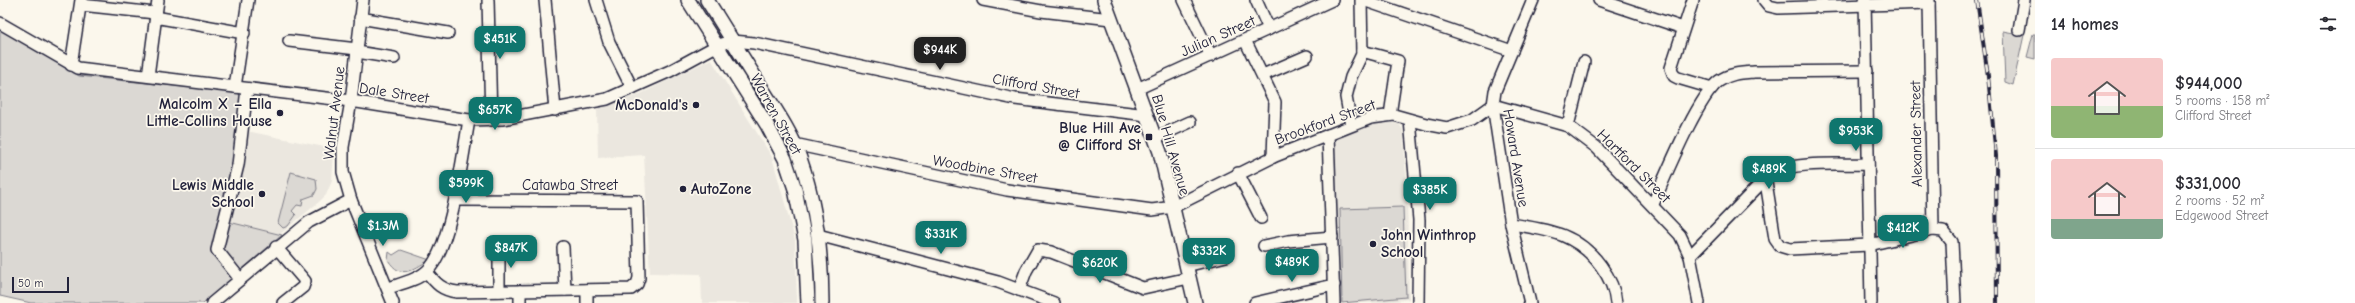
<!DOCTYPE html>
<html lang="en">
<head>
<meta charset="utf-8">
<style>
  :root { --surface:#fff; --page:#f2f2f3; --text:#2b2b33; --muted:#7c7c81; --line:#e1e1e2; --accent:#0f766e }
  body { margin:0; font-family:"Comic Neue",sans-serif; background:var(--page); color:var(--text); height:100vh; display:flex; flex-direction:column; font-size:15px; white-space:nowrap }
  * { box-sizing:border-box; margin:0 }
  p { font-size:13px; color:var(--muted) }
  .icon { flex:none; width:22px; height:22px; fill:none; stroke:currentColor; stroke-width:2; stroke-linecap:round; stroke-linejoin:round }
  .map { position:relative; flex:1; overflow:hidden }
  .panel { display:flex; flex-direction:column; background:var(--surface); width:320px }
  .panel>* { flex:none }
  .scale { position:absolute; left:12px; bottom:10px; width:57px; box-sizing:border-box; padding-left:4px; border:2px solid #22223b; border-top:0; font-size:11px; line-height:14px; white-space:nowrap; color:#22223b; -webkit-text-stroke:3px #fbf7ec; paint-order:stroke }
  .price { position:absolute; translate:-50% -34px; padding:0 9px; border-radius:8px; background:var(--accent); color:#fff; font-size:13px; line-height:26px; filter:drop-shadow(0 1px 2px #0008) }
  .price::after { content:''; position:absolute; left:50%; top:24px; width:12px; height:9px; margin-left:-6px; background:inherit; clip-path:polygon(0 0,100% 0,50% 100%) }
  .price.current { background:#222; color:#fff }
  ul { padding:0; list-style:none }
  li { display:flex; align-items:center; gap:12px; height:100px; padding:0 16px }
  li+li { border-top:1px solid var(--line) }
  li span { display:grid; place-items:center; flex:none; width:112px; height:80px; border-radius:4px; color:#555 }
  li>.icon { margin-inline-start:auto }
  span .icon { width:48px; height:48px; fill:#fffc; stroke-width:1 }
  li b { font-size:17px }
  h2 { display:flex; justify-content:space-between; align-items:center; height:48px; padding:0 16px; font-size:17px }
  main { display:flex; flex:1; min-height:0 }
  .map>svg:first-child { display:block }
  .built { fill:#ebe7df }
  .green { fill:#dbd8d3; stroke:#7e7d87 }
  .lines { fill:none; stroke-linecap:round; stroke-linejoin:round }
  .minor-casing { stroke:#22223b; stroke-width:14 }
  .major-casing { stroke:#22223b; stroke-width:16 }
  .minor { stroke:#fbf7ec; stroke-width:11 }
  .major { stroke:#fbf7ec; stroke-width:13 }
  .rail-casing { stroke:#22223b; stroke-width:4 }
  .rail { stroke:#fbf7ec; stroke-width:2.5; stroke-dasharray:8; stroke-linecap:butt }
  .poi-dot { fill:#22223b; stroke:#fbf7ec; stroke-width:1.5 }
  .labels { text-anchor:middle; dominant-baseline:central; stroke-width:3.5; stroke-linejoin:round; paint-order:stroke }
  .street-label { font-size:15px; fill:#22223b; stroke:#fbf7ec }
  .poi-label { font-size:15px; font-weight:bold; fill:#22223b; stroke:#fbf7ec; text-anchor:end }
</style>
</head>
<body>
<main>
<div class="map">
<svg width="2035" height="303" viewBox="0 0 2035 303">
  <rect width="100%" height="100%" fill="#fbf7ec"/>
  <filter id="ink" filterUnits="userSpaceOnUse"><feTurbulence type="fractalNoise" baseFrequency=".025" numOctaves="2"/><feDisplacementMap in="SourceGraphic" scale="8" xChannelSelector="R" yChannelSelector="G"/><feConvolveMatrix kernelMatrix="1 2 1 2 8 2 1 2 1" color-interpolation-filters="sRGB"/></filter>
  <g filter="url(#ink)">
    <g class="built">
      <polygon points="711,59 772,157 795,240 797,303 702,303 701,274 650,273 644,155 598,158 597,109 640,94"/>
      <polygon points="1384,122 1399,124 1403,130 1407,189 1409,299 1385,303 1339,303 1334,143 1338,137 1372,124"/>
      <polygon points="247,131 334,149 332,181 326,195 320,201 225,280 224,240"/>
    </g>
    <g class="green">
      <polygon points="0,28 79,76 242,93 225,221 282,235 203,303 31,303 0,296"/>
      <polygon points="2003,31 2024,35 2013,85 2005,82"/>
      <polygon points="2033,34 2035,34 2035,59 2027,57"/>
      <polygon points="291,172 316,179 317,189 314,195 303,199 302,206 297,205 292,211 296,215 288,226 283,228 278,223"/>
      <polygon points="1403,207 1406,297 1342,303 1340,209"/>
      <path d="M401,250L430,260C412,269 402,281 388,260L389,252L393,255Z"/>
    </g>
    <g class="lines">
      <g class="minor-casing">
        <g id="minor">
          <polyline points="363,0 351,101 343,147 343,172 351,200 393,303"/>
          <polyline points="488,0 491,120"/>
          <polyline points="545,0 555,110"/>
          <polyline points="596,0 609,42 632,88"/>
          <polyline points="983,0 1041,11 1111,19"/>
          <polyline points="1184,0 1211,56"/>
          <polyline points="1256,0 1269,29"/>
          <polyline points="1363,0 1512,51"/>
          <polyline points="1599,0 1683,28"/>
          <polyline points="1693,0 1671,68 1674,76 1678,78 1712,88"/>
          <polyline points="1764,0 1769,6 1778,8 1929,3"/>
          <polyline points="1865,0 1871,303"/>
          <polyline points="1929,0 1933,230 1943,231 1952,242 1955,303"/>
          <polyline points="81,5 155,13"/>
          <polyline points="155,17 244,33"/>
          <polyline points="360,18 448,33"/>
          <polyline points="0,23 78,68 351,101 469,120 502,119 607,99 670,71 718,45 733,41 754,43 1015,99 1147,115"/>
          <polyline points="2019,30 2024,0"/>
          <polyline points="1245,40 1275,102 1273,157"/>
          <polyline points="289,41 357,49"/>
          <polyline points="1362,51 1398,61 1390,115"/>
          <polyline points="357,52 394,58"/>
          <polyline points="71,65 81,0"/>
          <polyline points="1263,75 1307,56"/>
          <polyline points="148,76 158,0"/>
          <polyline points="235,87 248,0"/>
          <polyline points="1137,89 1332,0"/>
          <polyline points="1410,120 1419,220 1418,303"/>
          <polyline points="1351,125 1346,97 1351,77 1362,54 1361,0"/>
          <polyline points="1568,126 1584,62"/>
          <polyline points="1328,135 1334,303"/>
          <polyline points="1155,138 1190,122"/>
          <polyline points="794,144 1007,190 1152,210 1173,207 1273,157 1371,118 1394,115 1426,124 1447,128 1472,120 1493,105 1568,126 1596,147 1680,235 1690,256 1699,303"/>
          <polyline points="1238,173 1261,218"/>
          <polyline points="1765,176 1775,239 1780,246 1790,249 1869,245 1933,230"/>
          <path d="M1653,204C1665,177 1698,96 1719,81C1730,73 1742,73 1754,72L1867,71"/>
          <path d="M1511,224C1549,230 1577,233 1601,266C1609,277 1615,290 1616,303"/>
          <polyline points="818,235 998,282 1054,303"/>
          <polyline points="1264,246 1288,241 1332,237"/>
          <polyline points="276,247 305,281 303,287 283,303"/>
          <polyline points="499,247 499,291"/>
          <polyline points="563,247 565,290"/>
          <path d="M1690,256L1772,172C1801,161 1838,165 1868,164"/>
          <polyline points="1186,266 1226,256"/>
          <path d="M427,272C436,284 442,290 457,292L631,289L637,284L639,278L637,201L455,200"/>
          <polyline points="240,279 217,250 238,165 247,89"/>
          <path d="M388,288C400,284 418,280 427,271C451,250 463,154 469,120"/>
          <polyline points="587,290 587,303"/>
          <polyline points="1019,290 1026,271 1038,250 1051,252 1143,288 1189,278"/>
          <polyline points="520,291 520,303"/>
          <polyline points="212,303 309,222 351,200"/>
          <polyline points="1255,303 1334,285"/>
          <polyline points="1530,303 1511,224 1493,105 1495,91 1533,0"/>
        </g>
      </g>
      <g class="major-casing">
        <g id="major">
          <polyline points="688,0 767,125 785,159 795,189 805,240 808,303"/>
          <path d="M707,0C725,28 742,57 760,85C772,105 786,124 795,145C815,195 822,250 822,303"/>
          <polyline points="1104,0 1160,152 1195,303"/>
        </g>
      </g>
      <use href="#minor" class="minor"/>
      <use href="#major" class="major"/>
      <g class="rail-casing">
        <polyline id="rail" points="1977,0 1988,76 1996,156 1997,303"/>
      </g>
      <use href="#rail" class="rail"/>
    </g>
  </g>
  <g class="poi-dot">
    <circle cx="696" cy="105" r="4"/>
    <circle cx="280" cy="113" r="4"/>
    <rect x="1145" y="133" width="8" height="8" rx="2"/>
    <circle cx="683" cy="189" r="4"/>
    <circle cx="262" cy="194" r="4"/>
    <circle cx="1373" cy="244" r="4"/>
  </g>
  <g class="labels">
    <g class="street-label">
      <text transform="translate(1218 36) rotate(-24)">Julian Street</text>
      <text transform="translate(1036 86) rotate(10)">Clifford Street</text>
      <text transform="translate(394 93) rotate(9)">Dale Street</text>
      <text transform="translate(334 113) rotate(-83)">Walnut Avenue</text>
      <text transform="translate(776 114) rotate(61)">Warren Street</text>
      <text transform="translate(1325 122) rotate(-20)">Brookford Street</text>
      <text transform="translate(1916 134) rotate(-91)">Alexander Street</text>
      <text transform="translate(1171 145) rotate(74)">Blue Hill Avenue</text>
      <text transform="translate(1516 158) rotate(81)">Howard Avenue</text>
      <text transform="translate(1634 166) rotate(45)">Hartford Street</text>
      <text transform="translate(985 169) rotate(10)">Woodbine Street</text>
      <text x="570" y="185">Catawba Street</text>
    </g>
    <g class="poi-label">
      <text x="272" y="104">Malcolm X – Ella<tspan x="272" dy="17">Little-Collins House</tspan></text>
      <text x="688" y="105">McDonald's</text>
      <text x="1141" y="128">Blue Hill Ave<tspan x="1141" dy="17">@ Clifford St</tspan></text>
      <text x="254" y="185">Lewis Middle<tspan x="254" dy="17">School</tspan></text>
      <text x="691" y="189" text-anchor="start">AutoZone</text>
      <text x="1381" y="235" text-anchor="start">John Winthrop<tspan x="1381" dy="17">School</tspan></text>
    </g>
  </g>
</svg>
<div class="scale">50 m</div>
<b class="price" style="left:500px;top:60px">$451K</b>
<b class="price current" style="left:940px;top:71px">$944K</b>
<b class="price" style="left:495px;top:131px">$657K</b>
<b class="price" style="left:1856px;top:152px">$953K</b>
<b class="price" style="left:1769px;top:190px">$489K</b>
<b class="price" style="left:466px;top:204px">$599K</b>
<b class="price" style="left:1430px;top:211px">$385K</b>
<b class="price" style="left:383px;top:247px">$1.3M</b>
<b class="price" style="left:1903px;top:249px">$412K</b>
<b class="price" style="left:941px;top:255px">$331K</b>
<b class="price" style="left:511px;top:269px">$847K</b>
<b class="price" style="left:1209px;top:272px">$332K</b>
<b class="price" style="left:1292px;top:283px">$489K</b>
<b class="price" style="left:1100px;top:284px">$620K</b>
</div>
<section class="panel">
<h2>14 homes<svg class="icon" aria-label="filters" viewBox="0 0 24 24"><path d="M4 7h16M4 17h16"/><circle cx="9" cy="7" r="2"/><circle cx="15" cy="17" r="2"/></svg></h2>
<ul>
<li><span style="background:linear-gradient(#f6c9c9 60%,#8fb573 0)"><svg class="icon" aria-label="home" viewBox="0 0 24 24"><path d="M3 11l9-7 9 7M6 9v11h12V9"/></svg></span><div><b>$944,000</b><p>5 rooms · 158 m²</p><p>Clifford Street</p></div></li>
<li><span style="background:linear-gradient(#f6c9c9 75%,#7fa58c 0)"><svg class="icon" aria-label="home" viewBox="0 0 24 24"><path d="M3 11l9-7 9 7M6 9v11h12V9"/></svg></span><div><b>$331,000</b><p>2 rooms · 52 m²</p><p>Edgewood Street</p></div></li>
</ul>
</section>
</main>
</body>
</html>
